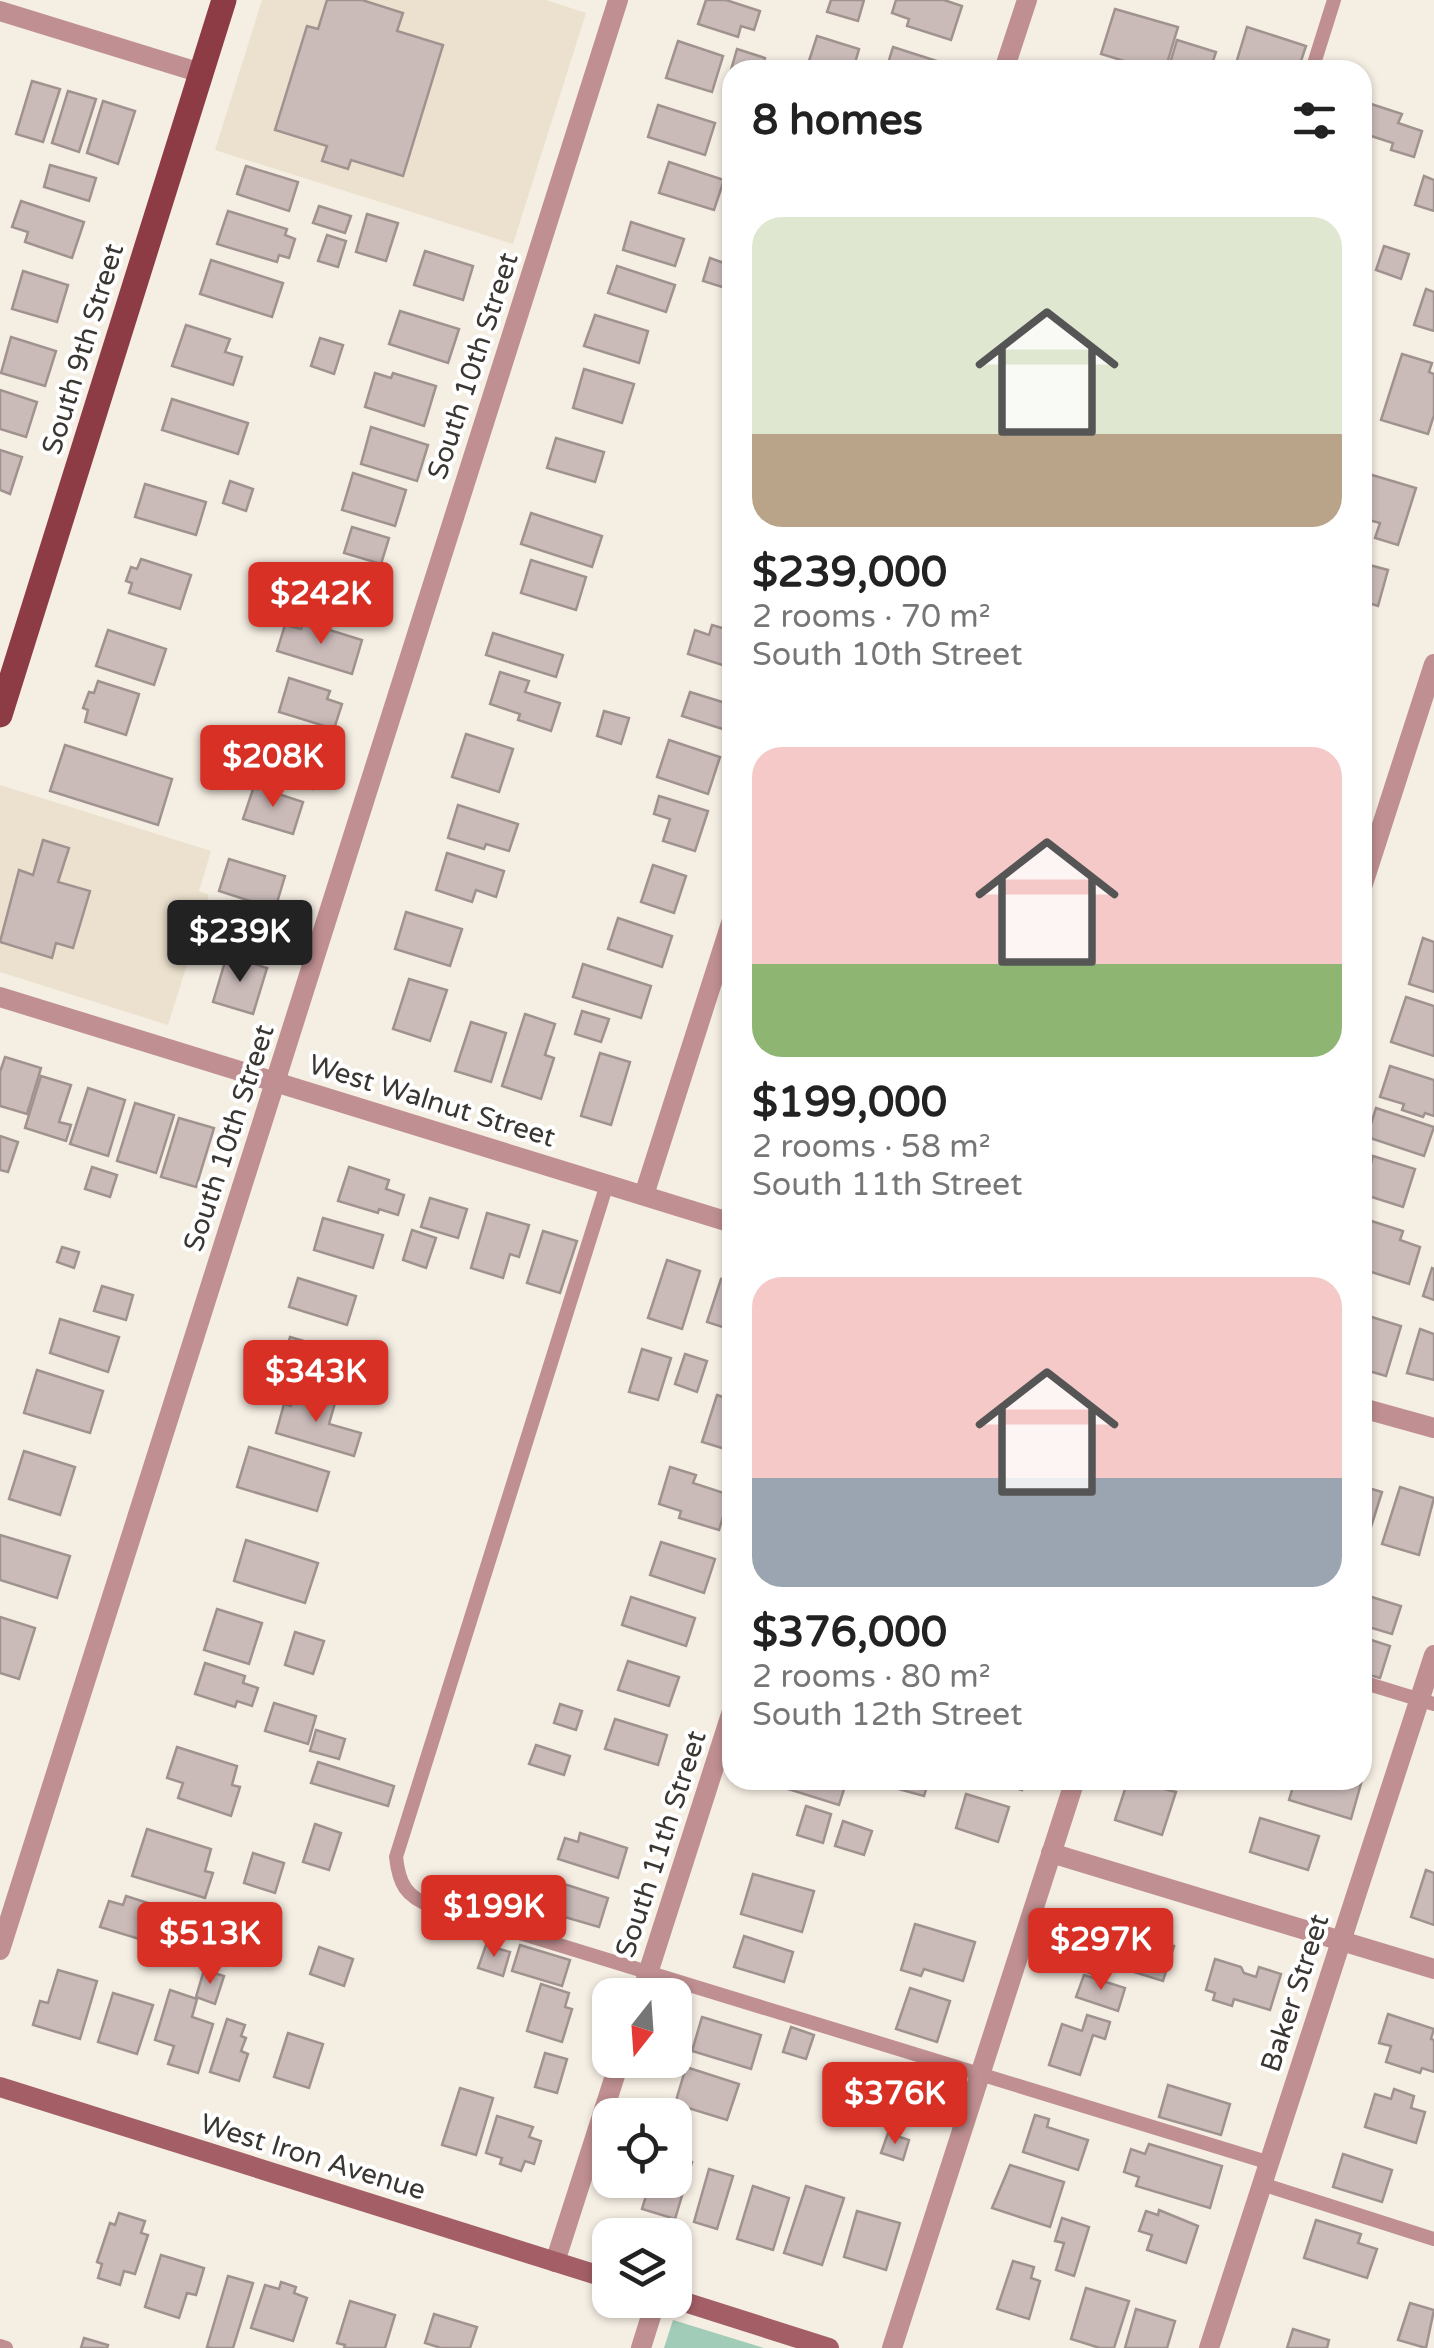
<!DOCTYPE html>
<html lang="en">
<head>
<meta charset="utf-8">
<style>
  :root { --surface:#fff; --page:#f2f2f2; --text:#222; --muted:#767676; --accent:#d93025 }
  body { margin:0; font-family:"Varela Round",sans-serif; background:var(--page); color:var(--text); height:100vh; display:flex; flex-direction:column; font-size:38px; white-space:nowrap }
  * { box-sizing:border-box; margin:0 }
  p { font-size:32px; color:var(--muted) }
  .icon { flex:none; width:55px; height:55px; fill:none; stroke:currentColor; stroke-width:2; stroke-linecap:round; stroke-linejoin:round }
  .map { position:relative; flex:1; overflow:hidden }
  .side { position:absolute; left:722px; top:60px; width:650px; height:1730px; display:flex; flex-direction:column; background:var(--surface); border-radius:30px; box-shadow:0 2px 8px #0004 }
  .side>* { flex:none }
  .needle { width:65px; rotate:197deg }
  .fabs { position:absolute; left:592px; top:1978px; display:grid; gap:20px }
  .fabs a { display:grid; place-items:center; width:100px; height:100px; border-radius:20px; background:var(--surface); box-shadow:0 2px 8px #0004; font-size:50px }
  .price { position:absolute; translate:-50% -85px; padding:0 22px; border-radius:10px; background:var(--accent); color:#fff; font-size:32px; line-height:65px; filter:drop-shadow(0 2px 5px #0008) }
  .price::after { content:''; position:absolute; left:50%; top:60px; width:30px; height:22px; margin-left:-15px; background:inherit; clip-path:polygon(0 0,100% 0,50% 100%) }
  .price.active { background:#222; color:#fff }
  ul { padding:0; list-style:none }
  li { display:grid; align-content:center; gap:20px; height:530px; padding:0 30px }
  li span { display:grid; place-items:center; height:310px; border-radius:30px; color:#555 }
  li>.icon { margin-inline-start:auto }
  span .icon { width:180px; height:180px; fill:#fffc; stroke-width:1 }
  li b { font-size:42px }
  h2 { display:flex; justify-content:space-between; align-items:center; height:120px; padding:0 30px; font-size:42px }
  .map>svg:first-child { display:block }
  .built { fill:#ece1ce }
  .green { fill:#a1ccb7 }
  .building { fill:#cabbb9; stroke:#a0928f; stroke-width:2.5 }
  .lines { fill:none; stroke-linecap:round; stroke-linejoin:round }
  .lane { stroke:#bf8f91; stroke-width:14 }
  .street { stroke:#bf8f91; stroke-width:20 }
  .secondary { stroke:#a35f65; stroke-width:20 }
  .primary { stroke:#8d3c46; stroke-width:25 }
  .labels { text-anchor:middle; dominant-baseline:central; stroke-width:8; stroke-linejoin:round; paint-order:stroke }
  .street-label { font-size:28px; fill:#3a3733; stroke:#fff }
</style>
</head>
<body>
<div class="map">
<svg width="1434" height="2348" viewBox="0 0 1434 2348">
  <rect width="100%" height="100%" fill="#f5eee3"/>
  <g class="built">
    <polygon points="262,0 546,0 586,13 513,244 215,150"/>
    <polygon points="0,785 211,851 199,891 209,895 168,1025 0,972"/>
  </g>
  <polygon class="green" points="673,2320 764,2348 664,2348"/>
  <g class="building">
    <polygon points="327,0 362,0 403,13 397,31 443,45 403,176 351,160 348,169 322,161 327,146 275,130 307,26 318,29"/>
    <polygon points="706,0 726,0 760,11 754,30 741,26 738,37 698,24"/>
    <polygon points="831,0 864,0 858,21 827,12"/>
    <polygon points="896,0 944,0 962,6 951,40 907,26 909,19 892,13"/>
    <polygon points="1115,9 1178,27 1165,70 1154,70 1101,54"/>
    <polygon points="1247,27 1306,46 1298,70 1234,70"/>
    <polygon points="817,36 859,49 853,70 817,70 807,67"/>
    <polygon points="1177,40 1216,52 1210,70 1168,70"/>
    <polygon points="678,41 723,56 712,92 666,78"/>
    <polygon points="893,47 940,62 937,70 886,70"/>
    <polygon points="737,49 765,58 762,70 731,70"/>
    <polygon points="32,81 60,89 43,142 16,134"/>
    <polygon points="68,91 96,99 79,152 52,143"/>
    <polygon points="103,101 135,111 118,164 87,153"/>
    <polygon points="1362,101 1402,114 1398,123 1422,131 1414,157 1391,150 1393,143 1362,133"/>
    <polygon points="658,105 715,123 705,155 648,137"/>
    <polygon points="669,162 724,180 714,210 659,193"/>
    <polygon points="50,165 96,178 89,201 44,187"/>
    <polygon points="246,166 298,182 289,211 237,194"/>
    <polygon points="1424,176 1434,180 1434,211 1415,205"/>
    <polygon points="21,201 84,222 72,258 25,242 28,232 12,227"/>
    <polygon points="319,206 351,216 345,233 313,223"/>
    <polygon points="228,211 287,229 285,235 295,239 289,258 279,255 277,262 217,244"/>
    <polygon points="367,214 398,223 386,261 356,252"/>
    <polygon points="631,222 684,239 675,266 623,250"/>
    <polygon points="327,235 346,241 338,267 318,261"/>
    <polygon points="1384,246 1409,254 1401,279 1376,270"/>
    <polygon points="425,251 473,266 463,300 414,285"/>
    <polygon points="710,258 732,266 732,290 703,281"/>
    <polygon points="211,260 283,283 272,317 200,294"/>
    <polygon points="617,266 675,285 666,312 608,293"/>
    <polygon points="23,271 68,285 57,322 12,309"/>
    <polygon points="1426,289 1434,292 1434,331 1414,325"/>
    <polygon points="400,311 459,329 448,363 389,344"/>
    <polygon points="595,315 648,331 639,363 584,346"/>
    <polygon points="186,325 230,339 225,352 242,357 233,385 172,366"/>
    <polygon points="11,337 56,351 45,386 1,373"/>
    <polygon points="320,338 343,345 334,374 311,366"/>
    <polygon points="1402,354 1432,363 1429,372 1434,374 1434,415 1428,434 1381,420"/>
    <polygon points="584,369 634,384 622,423 573,408"/>
    <polygon points="375,373 391,378 393,373 436,386 424,426 365,407"/>
    <polygon points="0,390 37,402 26,437 0,429"/>
    <polygon points="172,399 248,423 238,454 162,430"/>
    <polygon points="371,427 428,445 417,481 361,464"/>
    <polygon points="556,438 604,452 595,482 547,468"/>
    <polygon points="0,450 22,457 10,494 0,490"/>
    <polygon points="1362,472 1416,488 1398,545 1375,538 1380,523 1362,518"/>
    <polygon points="353,473 406,490 395,526 342,510"/>
    <polygon points="230,481 253,489 246,511 223,503"/>
    <polygon points="145,484 206,502 196,535 135,517"/>
    <polygon points="531,513 602,536 592,567 521,544"/>
    <polygon points="352,527 389,538 381,564 344,553"/>
    <polygon points="141,559 191,575 180,609 129,593 132,583 126,581 131,567 137,569"/>
    <polygon points="531,560 586,577 576,610 521,593"/>
    <polygon points="1362,563 1388,570 1378,606 1362,601"/>
    <polygon points="304,622 362,640 352,674 277,651 285,625 301,629"/>
    <polygon points="712,625 732,631 732,668 688,654 695,630 709,635"/>
    <polygon points="108,630 166,649 154,685 96,666"/>
    <polygon points="493,633 563,655 556,677 486,655"/>
    <polygon points="500,672 529,681 525,692 560,703 551,731 518,720 520,714 490,704"/>
    <polygon points="289,678 330,691 327,699 342,704 334,729 279,712"/>
    <polygon points="98,681 139,694 126,735 85,722 88,710 83,708 89,692 94,693"/>
    <polygon points="690,692 732,705 732,732 682,716"/>
    <polygon points="604,711 629,718 621,744 597,736"/>
    <polygon points="214,727 244,737 234,769 204,759"/>
    <polygon points="466,734 513,749 499,792 452,777"/>
    <polygon points="255,736 322,757 312,789 255,772 259,758 249,754"/>
    <polygon points="669,740 720,757 708,794 657,777"/>
    <polygon points="65,745 172,779 158,825 50,791"/>
    <polygon points="254,786 303,802 293,834 243,819"/>
    <polygon points="659,796 708,811 695,851 663,841 670,819 654,814"/>
    <polygon points="458,805 518,824 509,851 486,844 484,849 448,838"/>
    <polygon points="43,840 69,848 58,882 90,891 73,948 56,943 52,958 0,942 19,870 33,875"/>
    <polygon points="447,853 504,871 496,897 476,890 472,902 436,890"/>
    <polygon points="229,859 285,876 275,909 219,891"/>
    <polygon points="653,865 686,876 674,913 641,902"/>
    <polygon points="406,912 462,929 450,966 395,949"/>
    <polygon points="618,918 672,936 662,967 608,949"/>
    <polygon points="1423,938 1434,942 1434,992 1409,984"/>
    <polygon points="227,955 267,968 253,1014 213,1002"/>
    <polygon points="583,964 651,986 641,1018 573,997"/>
    <polygon points="409,979 447,990 430,1041 393,1029"/>
    <polygon points="1406,997 1434,1006 1434,1056 1391,1042"/>
    <polygon points="582,1011 609,1019 601,1042 575,1034"/>
    <polygon points="525,1014 555,1024 545,1055 554,1058 541,1099 502,1086"/>
    <polygon points="471,1022 506,1033 491,1082 455,1071"/>
    <polygon points="600,1053 630,1062 611,1125 581,1116"/>
    <polygon points="5,1057 41,1068 27,1114 0,1106 0,1072"/>
    <polygon points="1390,1066 1434,1080 1434,1116 1425,1113 1423,1117 1402,1110 1404,1104 1380,1097"/>
    <polygon points="41,1076 71,1085 59,1122 71,1125 66,1141 25,1128"/>
    <polygon points="88,1088 125,1100 108,1156 70,1144"/>
    <polygon points="135,1103 174,1115 156,1173 117,1161"/>
    <polygon points="1376,1108 1434,1127 1424,1156 1367,1137"/>
    <polygon points="179,1118 214,1128 196,1187 161,1177"/>
    <polygon points="0,1136 18,1142 8,1172 0,1170"/>
    <polygon points="1373,1156 1415,1169 1403,1207 1362,1194"/>
    <polygon points="92,1167 117,1175 110,1197 85,1189"/>
    <polygon points="349,1167 389,1180 386,1189 404,1195 398,1215 379,1209 378,1213 338,1201"/>
    <polygon points="430,1198 467,1209 458,1238 421,1227"/>
    <polygon points="487,1213 529,1225 519,1257 510,1254 503,1278 471,1268"/>
    <polygon points="323,1218 383,1235 373,1268 314,1250"/>
    <polygon points="1362,1218 1403,1231 1400,1240 1420,1247 1409,1284 1362,1269"/>
    <polygon points="412,1230 436,1238 426,1268 403,1260"/>
    <polygon points="543,1231 577,1241 560,1293 527,1283"/>
    <polygon points="62,1247 79,1252 74,1268 57,1262"/>
    <polygon points="667,1260 700,1271 682,1329 648,1318"/>
    <polygon points="1432,1268 1434,1269 1434,1300 1423,1296"/>
    <polygon points="298,1278 356,1296 347,1325 289,1307"/>
    <polygon points="721,1279 732,1283 732,1330 707,1322"/>
    <polygon points="102,1286 133,1295 126,1320 94,1311"/>
    <polygon points="1362,1314 1401,1326 1386,1376 1362,1369"/>
    <polygon points="60,1319 119,1337 108,1372 50,1353"/>
    <polygon points="1420,1329 1434,1334 1434,1380 1407,1373"/>
    <polygon points="290,1337 373,1361 363,1393 281,1369"/>
    <polygon points="642,1349 671,1358 658,1400 629,1392"/>
    <polygon points="685,1354 707,1361 697,1392 675,1384"/>
    <polygon points="37,1370 103,1391 90,1433 24,1413"/>
    <polygon points="295,1392 335,1403 329,1424 361,1433 354,1456 276,1433 284,1404 291,1406"/>
    <polygon points="717,1395 732,1400 732,1451 702,1442"/>
    <polygon points="249,1447 329,1472 317,1511 237,1487"/>
    <polygon points="24,1451 75,1467 60,1515 9,1499"/>
    <polygon points="670,1467 696,1475 693,1483 730,1495 719,1530 679,1518 681,1511 659,1504"/>
    <polygon points="1362,1486 1382,1492 1365,1546 1362,1545"/>
    <polygon points="1400,1487 1434,1498 1419,1555 1382,1544"/>
    <polygon points="0,1535 70,1556 57,1598 0,1580"/>
    <polygon points="246,1540 318,1563 305,1603 234,1581"/>
    <polygon points="661,1542 715,1559 704,1593 650,1575"/>
    <polygon points="1362,1594 1401,1606 1392,1634 1362,1625"/>
    <polygon points="631,1597 695,1618 686,1646 622,1625"/>
    <polygon points="217,1609 262,1623 249,1664 204,1650"/>
    <polygon points="0,1617 35,1628 19,1679 0,1673"/>
    <polygon points="295,1632 324,1641 313,1674 285,1665"/>
    <polygon points="1362,1637 1390,1646 1380,1678 1362,1673"/>
    <polygon points="628,1661 679,1677 669,1706 618,1690"/>
    <polygon points="205,1663 245,1676 243,1683 258,1688 252,1706 237,1701 235,1707 195,1694"/>
    <polygon points="274,1703 316,1716 308,1744 265,1731"/>
    <polygon points="560,1704 582,1711 576,1730 554,1723"/>
    <polygon points="615,1719 667,1735 658,1765 605,1749"/>
    <polygon points="316,1730 345,1739 339,1759 310,1751"/>
    <polygon points="536,1745 570,1756 564,1775 529,1764"/>
    <polygon points="177,1747 237,1766 232,1785 240,1787 231,1816 178,1798 183,1783 167,1778"/>
    <polygon points="318,1762 394,1786 388,1806 311,1783"/>
    <polygon points="776,1780 847,1780 839,1805 775,1785"/>
    <polygon points="901,1780 929,1780 924,1796 898,1789"/>
    <polygon points="990,1780 1025,1780 1022,1790"/>
    <polygon points="1128,1780 1176,1792 1162,1835 1115,1820"/>
    <polygon points="1295,1780 1362,1780 1351,1819 1289,1800"/>
    <polygon points="966,1794 1009,1807 998,1842 956,1828"/>
    <polygon points="806,1806 831,1814 823,1843 797,1835"/>
    <polygon points="1260,1818 1319,1836 1308,1870 1250,1852"/>
    <polygon points="843,1821 872,1831 864,1855 835,1846"/>
    <polygon points="315,1824 341,1833 329,1870 303,1862"/>
    <polygon points="147,1829 211,1849 205,1871 213,1873 205,1898 132,1876"/>
    <polygon points="580,1833 627,1848 618,1878 558,1859 565,1838 578,1842"/>
    <polygon points="253,1853 284,1863 275,1893 244,1883"/>
    <polygon points="1426,1870 1434,1873 1434,1925 1411,1917"/>
    <polygon points="753,1874 814,1891 802,1932 741,1914"/>
    <polygon points="564,1884 608,1898 599,1927 554,1914"/>
    <polygon points="506,1892 536,1901 529,1924 499,1915"/>
    <polygon points="126,1896 173,1911 162,1946 100,1927 109,1901 123,1905"/>
    <polygon points="1079,1916 1120,1929 1105,1978 1086,1972 1089,1962 1066,1955"/>
    <polygon points="915,1924 975,1942 963,1981 924,1969 921,1976 901,1970"/>
    <polygon points="1135,1933 1174,1946 1163,1981 1124,1969"/>
    <polygon points="744,1936 793,1952 784,1982 734,1967"/>
    <polygon points="486,1945 510,1952 503,1976 478,1968"/>
    <polygon points="520,1945 570,1960 562,1986 512,1971"/>
    <polygon points="319,1947 353,1959 344,1986 310,1974"/>
    <polygon points="1215,1959 1241,1967 1244,1973 1256,1977 1259,1967 1281,1974 1270,2010 1234,1999 1232,2006 1213,2000 1215,1993 1206,1990"/>
    <polygon points="58,1970 97,1981 80,2039 33,2025 40,2001 48,2003"/>
    <polygon points="204,1970 224,1976 215,2004 196,1997"/>
    <polygon points="1084,1975 1125,1988 1118,2011 1076,1997"/>
    <polygon points="541,1984 569,1993 565,2007 572,2009 562,2042 527,2031"/>
    <polygon points="910,1988 950,2001 937,2042 896,2029"/>
    <polygon points="170,1990 197,1999 192,2017 213,2024 198,2073 168,2064 174,2046 155,2040"/>
    <polygon points="113,1993 153,2005 137,2054 98,2042"/>
    <polygon points="1388,2014 1434,2029 1431,2039 1434,2040 1434,2072 1422,2068 1420,2073 1386,2062 1391,2046 1379,2043"/>
    <polygon points="1087,2015 1110,2022 1105,2039 1093,2035 1080,2075 1049,2065 1062,2024 1082,2031"/>
    <polygon points="702,2017 761,2035 751,2069 692,2051"/>
    <polygon points="227,2019 245,2025 241,2036 246,2038 241,2051 248,2054 239,2081 210,2072"/>
    <polygon points="791,2027 814,2035 806,2059 783,2052"/>
    <polygon points="288,2033 323,2044 309,2088 274,2077"/>
    <polygon points="545,2053 567,2059 557,2093 535,2087"/>
    <polygon points="868,2066 927,2084 917,2115 858,2097"/>
    <polygon points="686,2067 739,2084 727,2120 675,2104"/>
    <polygon points="1168,2085 1230,2104 1221,2135 1159,2117"/>
    <polygon points="460,2088 493,2098 476,2155 442,2145"/>
    <polygon points="1394,2089 1414,2096 1411,2108 1425,2112 1416,2143 1365,2127 1375,2094 1391,2099"/>
    <polygon points="1035,2115 1049,2119 1047,2127 1088,2140 1078,2170 1023,2152"/>
    <polygon points="497,2116 533,2127 529,2137 541,2141 534,2164 525,2161 521,2171 500,2164 502,2158 486,2153"/>
    <polygon points="888,2133 909,2140 903,2160 881,2153"/>
    <polygon points="1149,2144 1222,2166 1210,2208 1136,2186 1139,2177 1124,2172 1131,2149 1145,2154"/>
    <polygon points="1343,2154 1392,2170 1382,2202 1333,2187"/>
    <polygon points="675,2157 692,2162 675,2219 642,2209 651,2180 675,2180"/>
    <polygon points="1010,2165 1064,2182 1050,2227 992,2208"/>
    <polygon points="709,2169 733,2176 717,2229 694,2222"/>
    <polygon points="753,2186 789,2198 773,2250 737,2239"/>
    <polygon points="806,2186 844,2198 822,2265 784,2253"/>
    <polygon points="1159,2210 1198,2226 1186,2263 1147,2250 1152,2235 1139,2231 1146,2211 1158,2215"/>
    <polygon points="857,2211 900,2223 886,2270 844,2257"/>
    <polygon points="119,2213 145,2221 141,2233 148,2235 135,2274 124,2271 120,2285 98,2278 102,2264 97,2262 110,2223 115,2225"/>
    <polygon points="1062,2218 1089,2227 1074,2276 1056,2270 1064,2243 1055,2241"/>
    <polygon points="1316,2220 1361,2234 1358,2243 1377,2249 1367,2278 1304,2258"/>
    <polygon points="161,2255 204,2268 196,2295 187,2293 179,2318 145,2307"/>
    <polygon points="1013,2261 1034,2267 1031,2278 1040,2281 1029,2319 997,2309"/>
    <polygon points="228,2276 253,2283 233,2348 212,2348 207,2347"/>
    <polygon points="281,2282 296,2287 294,2293 307,2298 293,2341 251,2328 265,2285 279,2289"/>
    <polygon points="1086,2288 1129,2301 1114,2348 1100,2348 1071,2339"/>
    <polygon points="350,2301 395,2315 385,2348 344,2348 345,2345 337,2343"/>
    <polygon points="1410,2303 1434,2310 1426,2348 1398,2340"/>
    <polygon points="1136,2309 1175,2321 1167,2348 1125,2348"/>
    <polygon points="434,2314 477,2327 470,2348 441,2348 425,2343"/>
    <polygon points="1293,2329 1329,2340 1327,2348 1287,2348"/>
    <polygon points="84,2338 108,2345 107,2348 81,2348"/>
  </g>
  <g class="lines">
    <g class="lane">
      <polyline points="1312,70 1334,0"/>
      <path d="M607,1184L396,1857C399,1884 406,1897 432,1906L1270,2163"/>
      <polyline points="1362,1682 1434,1704"/>
      <polyline points="1262,2184 1434,2239"/>
      <polyline points="0,2346 6,2348"/>
    </g>
    <g class="street">
      <polyline points="0,11 201,73"/>
      <polyline points="1004,70 1027,0"/>
      <polyline points="1362,887 1434,664"/>
      <polyline points="0,997 732,1223"/>
      <polyline points="644,1195 732,920"/>
      <polyline points="1362,1408 1434,1428"/>
      <polyline points="1051,1853 1434,1969"/>
      <polyline points="0,1950 618,0"/>
      <polyline points="641,1995 732,1711"/>
      <polyline points="555,2262 620,2060"/>
      <polyline points="641,2348 656,2300"/>
      <polyline points="892,2348 1075,1780"/>
      <polyline points="1209,2348 1434,1655"/>
    </g>
    <g class="secondary">
      <polyline points="0,2087 610,2279"/>
      <polyline points="675,2299 829,2348"/>
    </g>
    <polyline class="primary" points="0,715 224,0"/>
  </g>
  <g class="labels">
    <g class="street-label">
      <text transform="translate(83 349) rotate(-73)">South 9th Street</text>
      <text transform="translate(473 366) rotate(-72)">South 10th Street</text>
      <text transform="translate(432 1101) rotate(17)">West Walnut Street</text>
      <text transform="translate(229 1138) rotate(-72)">South 10th Street</text>
      <text transform="translate(661 1844) rotate(-72)">South 11th Street</text>
      <text transform="translate(1295 1993) rotate(-72)">Baker Street</text>
      <text transform="translate(313 2157) rotate(17)">West Iron Avenue</text>
    </g>
  </g>
</svg>
<div class="fabs">
<a><svg class="needle" viewBox="-14 -14 28 28"><path d="M0-13l5 13h-10z" fill="#e53935"/><path d="M0 13l5-13h-10z" fill="#767676"/></svg></a>
<a><svg class="icon" aria-label="locate" viewBox="0 0 24 24"><circle cx="12" cy="12" r="6"/><path d="M12 2v4M12 18v4M2 12h4M18 12h4"/></svg></a>
<a><svg class="icon" aria-label="layers" viewBox="0 0 24 24"><path d="M12 4l9 5-9 5-9-5zM3 14l9 5 9-5"/></svg></a>
</div>
<b class="price" style="left:321px;top:647px">$242K</b>
<b class="price" style="left:273px;top:810px">$208K</b>
<b class="price active" style="left:240px;top:985px">$239K</b>
<b class="price" style="left:316px;top:1425px">$343K</b>
<b class="price" style="left:494px;top:1960px">$199K</b>
<b class="price" style="left:210px;top:1987px">$513K</b>
<b class="price" style="left:1101px;top:1993px">$297K</b>
<b class="price" style="left:895px;top:2147px">$376K</b>
<section class="side">
<h2>8 homes<svg class="icon" aria-label="filters" viewBox="0 0 24 24"><path d="M4 7h16M4 17h16"/><circle cx="9" cy="7" r="2"/><circle cx="15" cy="17" r="2"/></svg></h2>
<ul>
<li><span style="background:linear-gradient(#dfe7d0 70%,#b9a48a 0)"><svg class="icon" aria-label="home" viewBox="0 0 24 24"><path d="M3 11l9-7 9 7M6 9v11h12V9"/></svg></span><div><b>$239,000</b><p>2 rooms · 70 m²</p><p>South 10th Street</p></div></li>
<li><span style="background:linear-gradient(#f6c9c9 70%,#8fb573 0)"><svg class="icon" aria-label="home" viewBox="0 0 24 24"><path d="M3 11l9-7 9 7M6 9v11h12V9"/></svg></span><div><b>$199,000</b><p>2 rooms · 58 m²</p><p>South 11th Street</p></div></li>
<li><span style="background:linear-gradient(#f6c9c9 65%,#9aa5b1 0)"><svg class="icon" aria-label="home" viewBox="0 0 24 24"><path d="M3 11l9-7 9 7M6 9v11h12V9"/></svg></span><div><b>$376,000</b><p>2 rooms · 80 m²</p><p>South 12th Street</p></div></li>
</ul>
</section>
</div>
</body>
</html>
